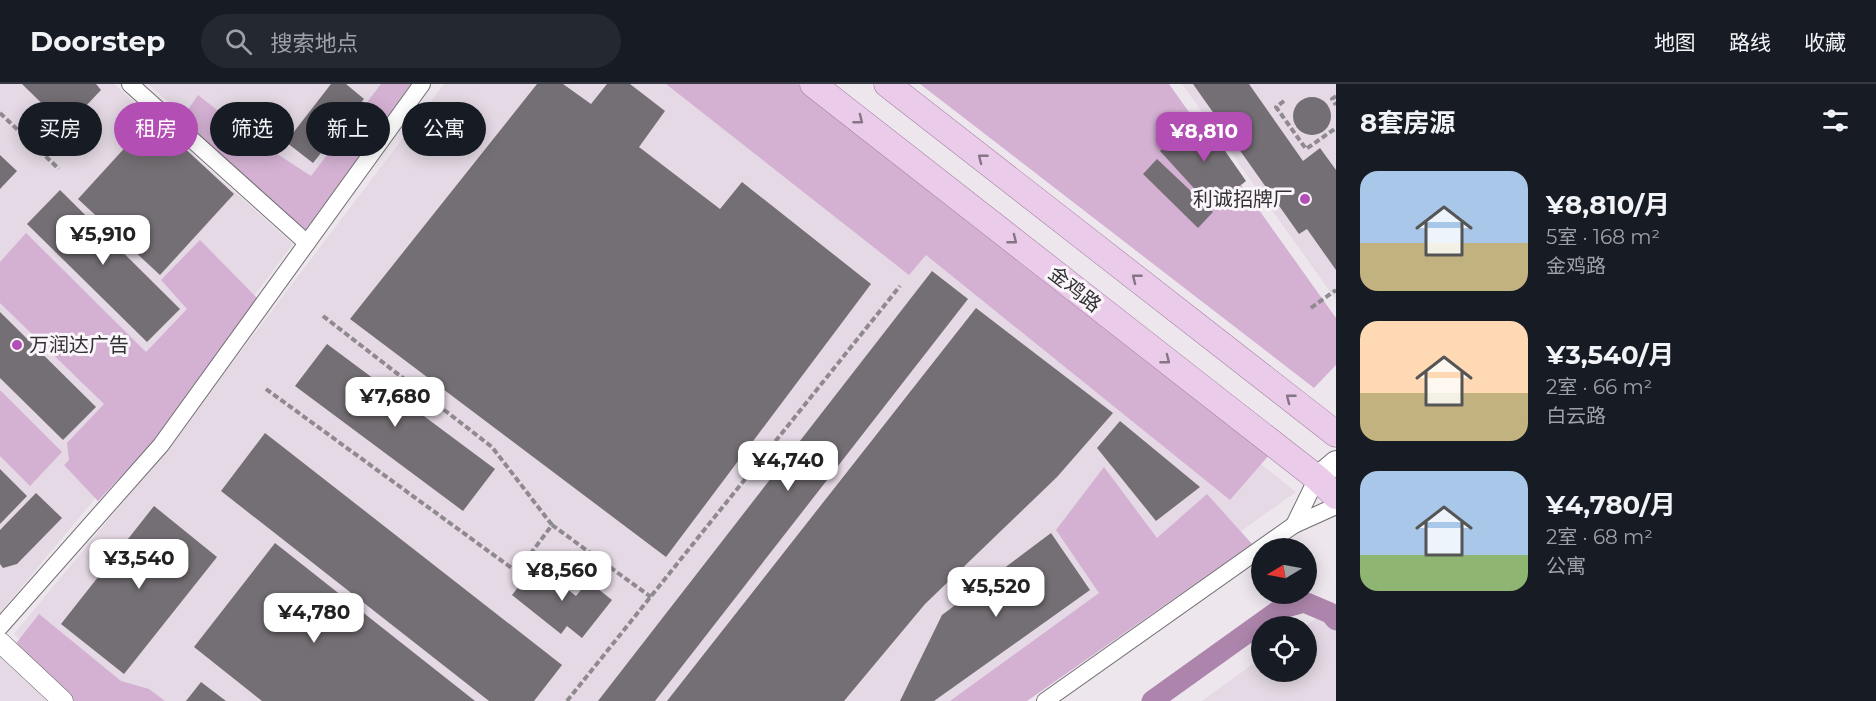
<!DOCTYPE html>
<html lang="zh">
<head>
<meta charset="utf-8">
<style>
  :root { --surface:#171b24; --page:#242831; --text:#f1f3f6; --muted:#9ea1a6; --line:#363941; --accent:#b34eb4 }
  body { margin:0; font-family:Montserrat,"Noto Sans SC",sans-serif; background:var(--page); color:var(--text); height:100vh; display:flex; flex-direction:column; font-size:22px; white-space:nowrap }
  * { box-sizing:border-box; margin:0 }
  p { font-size:20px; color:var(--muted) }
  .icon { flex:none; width:33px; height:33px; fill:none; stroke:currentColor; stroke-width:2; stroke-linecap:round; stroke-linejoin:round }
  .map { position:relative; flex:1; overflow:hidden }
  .side { display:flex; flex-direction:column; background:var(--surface); width:540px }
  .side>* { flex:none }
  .top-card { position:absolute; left:18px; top:18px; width:570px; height:54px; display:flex; gap:12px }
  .needle { width:39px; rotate:260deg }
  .tools { position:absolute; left:1251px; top:454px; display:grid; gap:12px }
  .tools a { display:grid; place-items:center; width:66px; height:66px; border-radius:50%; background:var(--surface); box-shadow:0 3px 15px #0003; font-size:30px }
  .price { position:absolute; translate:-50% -51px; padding:0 14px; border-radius:12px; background:#fff; color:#222; font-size:20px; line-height:39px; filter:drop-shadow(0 2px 3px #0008) }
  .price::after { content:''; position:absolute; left:50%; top:36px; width:18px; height:14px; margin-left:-9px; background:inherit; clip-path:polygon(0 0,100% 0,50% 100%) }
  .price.current { background:var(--accent); color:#fff }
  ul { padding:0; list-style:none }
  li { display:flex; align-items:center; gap:18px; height:150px; padding:0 24px }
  li span { display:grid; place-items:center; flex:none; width:168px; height:120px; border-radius:18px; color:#555 }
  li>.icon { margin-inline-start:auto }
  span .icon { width:72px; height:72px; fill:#fffc; stroke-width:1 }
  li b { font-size:26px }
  h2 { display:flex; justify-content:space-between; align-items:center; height:72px; padding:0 24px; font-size:26px }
  .pill { padding:0 21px; border-radius:27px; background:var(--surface); box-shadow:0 3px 15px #0003; font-size:21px; line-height:54px }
  .pill.current { background:var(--accent); color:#fff }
  header { display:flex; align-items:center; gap:36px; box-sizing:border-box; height:84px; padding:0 30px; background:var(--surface); border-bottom:2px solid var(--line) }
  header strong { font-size:28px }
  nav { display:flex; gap:33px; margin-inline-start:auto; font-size:21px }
  .search { width:420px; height:54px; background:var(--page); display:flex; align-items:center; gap:15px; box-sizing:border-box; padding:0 21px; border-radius:33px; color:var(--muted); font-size:22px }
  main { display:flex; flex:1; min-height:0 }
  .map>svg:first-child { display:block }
  .built { fill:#e4d9e4 }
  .green { fill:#d4b1d3 }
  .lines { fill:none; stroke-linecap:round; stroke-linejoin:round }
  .canal { stroke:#ad85ac; stroke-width:21 }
  .building { fill:#746f74 }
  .minor-casing { stroke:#736f73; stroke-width:18 }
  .tertiary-casing { stroke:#736f73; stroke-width:21 }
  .secondary-casing { stroke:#736f73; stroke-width:24 }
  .primary-casing { stroke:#a27fa1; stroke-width:27 }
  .path { stroke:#8e8a8e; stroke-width:4; stroke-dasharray:6 3; stroke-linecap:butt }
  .minor { stroke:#fff; stroke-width:16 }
  .tertiary { stroke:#fff; stroke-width:20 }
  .secondary { stroke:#fff; stroke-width:22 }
  .primary { stroke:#ebcbea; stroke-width:26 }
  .oneway { stroke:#867685 }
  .poi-dot { fill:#b34eb4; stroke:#faf5fa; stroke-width:2 }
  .labels { text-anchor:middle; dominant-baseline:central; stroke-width:6; stroke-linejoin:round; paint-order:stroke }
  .poi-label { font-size:20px; fill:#333133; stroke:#faf5fa; text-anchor:end }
  .street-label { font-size:20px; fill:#333133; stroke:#faf5fa }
</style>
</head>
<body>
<header>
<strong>Doorstep</strong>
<div class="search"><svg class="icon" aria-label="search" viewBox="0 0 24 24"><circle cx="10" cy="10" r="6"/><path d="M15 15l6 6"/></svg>搜索地点</div>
<nav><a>地图</a><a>路线</a><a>收藏</a></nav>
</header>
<main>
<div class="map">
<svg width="1336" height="617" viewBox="0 0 1336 617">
  <rect width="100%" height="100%" fill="#ede7ed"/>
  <g class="built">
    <polygon points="0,0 114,0 293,160 175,318 0,529"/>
    <polygon points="148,0 395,0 301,134"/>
    <polygon points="444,0 783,0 1296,408 1003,617 86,617 14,550 166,366"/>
    <polygon points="1182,0 1336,0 1336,216"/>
    <polygon points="1336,520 1336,617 1202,617 1261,574 1262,588 1306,588 1306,543 1304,543"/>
    <polygon points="0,558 57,617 0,617"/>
  </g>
  <g class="green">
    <polygon points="381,0 411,0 305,147 181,36 198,11 254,55 311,92"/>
    <polygon points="666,0 798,0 1270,370 1230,416 926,171 909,191"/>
    <polygon points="920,0 1169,0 1336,234 1336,281 1314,304"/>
    <polygon points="26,149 146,268 187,225 161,196 200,156 259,216 154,357 98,417 64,381 69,376 67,359 104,320 0,219 0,178"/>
    <polygon points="0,306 62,368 30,402 0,372"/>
    <polygon points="1104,383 1157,454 1207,410 1252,460 1027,617 950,617 1099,509 1056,446"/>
    <polygon points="39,530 121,597 149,605 165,617 72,617 14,562"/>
  </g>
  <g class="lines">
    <polyline class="canal" points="1152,617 1282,524 1304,518 1330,529 1336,536"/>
  </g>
  <g class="building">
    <polygon points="22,0 96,0 101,6 66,43"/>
    <polygon points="331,0 346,0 364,15 313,79 286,58"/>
    <polygon points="537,0 563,0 591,20 607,0 630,0 665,27 639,63 720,125 742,98 871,200 666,473 350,235"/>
    <polygon points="1193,0 1249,0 1303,77 1320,64 1336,86 1336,186 1307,145 1299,150"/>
    <circle cx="1312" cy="32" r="19"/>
    <polygon points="152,34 234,110 160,191 78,115"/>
    <polygon points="1202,34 1246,97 1212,124 1160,67"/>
    <polygon points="0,71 17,87 0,105"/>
    <polygon points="1157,75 1213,128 1198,144 1143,90"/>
    <polygon points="60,106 180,225 147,258 27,140"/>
    <polygon points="932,187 968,215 655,617 598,617"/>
    <polygon points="976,224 1113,329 1057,393 925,520 844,617 667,617"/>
    <polygon points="0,228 96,323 63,356 0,294"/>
    <polygon points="327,260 495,385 463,427 295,302"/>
    <polygon points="1120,337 1200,403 1156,437 1097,364"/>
    <polygon points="265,349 562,581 534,617 489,617 221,407"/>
    <polygon points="0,385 27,412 0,440"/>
    <polygon points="36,409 62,434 17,480 3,484 0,480 0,446"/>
    <polygon points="154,422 217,473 124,590 61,540"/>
    <polygon points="1051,449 1090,506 934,617 900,617 942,531"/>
    <polygon points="275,459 475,617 262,617 194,563"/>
    <polygon points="536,481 576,512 588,497 612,516 582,554 567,542 561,550 512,511"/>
    <polygon points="201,598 226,617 186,617"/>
  </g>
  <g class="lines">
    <g class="minor-casing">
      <g id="minor">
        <polyline points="130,0 307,159"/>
        <polyline points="1317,394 1294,441 1336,422"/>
        <polyline points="0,543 161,361 422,0"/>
        <polyline points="1045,617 1294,441"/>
      </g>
    </g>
    <g class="tertiary-casing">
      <polyline id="tertiary" points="0,558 63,617"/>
    </g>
    <g class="secondary-casing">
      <polyline id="secondary" points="1317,394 1336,378"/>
    </g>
    <g class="primary-casing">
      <g id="primary">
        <polyline points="813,0 1317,394 1336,412"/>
        <polyline points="887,0 1336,350"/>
      </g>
    </g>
    <g class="path">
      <polyline points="1336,12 1332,15 1336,21"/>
      <polyline points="1284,17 1276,23 1306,65 1336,44"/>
      <polyline points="0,29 59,85"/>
      <polyline points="1311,224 1336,206"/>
      <polyline points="323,232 492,363 552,441"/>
      <polyline points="266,305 517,488 552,441 651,513"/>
      <polyline points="567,617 900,202"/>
    </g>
    <use href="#minor" class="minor"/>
    <use href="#tertiary" class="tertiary"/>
    <use href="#secondary" class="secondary"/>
    <use href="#primary" class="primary"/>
  </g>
  <defs><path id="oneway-chevron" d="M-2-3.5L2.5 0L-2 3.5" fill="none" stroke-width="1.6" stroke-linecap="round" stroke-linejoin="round" transform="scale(1.5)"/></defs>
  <g class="oneway">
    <use href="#oneway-chevron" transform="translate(859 36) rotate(38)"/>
    <use href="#oneway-chevron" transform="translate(982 74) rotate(-142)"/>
    <use href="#oneway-chevron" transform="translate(1013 156) rotate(38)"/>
    <use href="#oneway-chevron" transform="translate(1136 194) rotate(-142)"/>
    <use href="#oneway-chevron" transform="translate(1166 276) rotate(38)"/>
    <use href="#oneway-chevron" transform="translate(1290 314) rotate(-142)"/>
  </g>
  <g class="poi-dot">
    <circle cx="1305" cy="115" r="6"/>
    <circle cx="17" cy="261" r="6"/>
  </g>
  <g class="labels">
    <g class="poi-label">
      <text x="1293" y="115">利诚招牌厂</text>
      <text x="29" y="261" text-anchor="start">万润达广告</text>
    </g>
    <g class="street-label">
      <text transform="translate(1075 205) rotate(38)">金鸡路</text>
    </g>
  </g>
</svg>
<div class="tools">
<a><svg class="needle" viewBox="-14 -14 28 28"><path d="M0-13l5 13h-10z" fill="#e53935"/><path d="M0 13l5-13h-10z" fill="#9ea1a6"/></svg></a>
<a><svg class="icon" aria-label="locate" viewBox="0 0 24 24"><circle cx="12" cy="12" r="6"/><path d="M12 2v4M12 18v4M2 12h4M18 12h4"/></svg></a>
</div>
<b class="price current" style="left:1204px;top:79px">¥8,810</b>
<b class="price" style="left:103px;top:182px">¥5,910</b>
<b class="price" style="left:395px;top:344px">¥7,680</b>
<b class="price" style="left:788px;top:408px">¥4,740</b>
<b class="price" style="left:139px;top:506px">¥3,540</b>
<b class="price" style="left:562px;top:518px">¥8,560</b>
<b class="price" style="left:996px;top:534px">¥5,520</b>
<b class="price" style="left:314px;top:560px">¥4,780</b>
<div class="top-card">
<a class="pill">买房</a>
<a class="pill current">租房</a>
<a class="pill">筛选</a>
<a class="pill">新上</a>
<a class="pill">公寓</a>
</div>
</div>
<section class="side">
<h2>8套房源<svg class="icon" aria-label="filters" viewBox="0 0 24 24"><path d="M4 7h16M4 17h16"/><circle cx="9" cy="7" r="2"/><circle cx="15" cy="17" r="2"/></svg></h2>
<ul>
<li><span style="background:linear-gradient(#a9c7e8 60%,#c2b280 0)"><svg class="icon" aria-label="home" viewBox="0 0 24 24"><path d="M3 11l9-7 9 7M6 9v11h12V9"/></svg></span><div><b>¥8,810/月</b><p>5室 · 168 m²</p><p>金鸡路</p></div></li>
<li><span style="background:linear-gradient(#ffd9b3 60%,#c2b280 0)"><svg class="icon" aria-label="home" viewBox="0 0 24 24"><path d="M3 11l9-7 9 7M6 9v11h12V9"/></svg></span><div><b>¥3,540/月</b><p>2室 · 66 m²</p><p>白云路</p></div></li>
<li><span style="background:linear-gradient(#a9c7e8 70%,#8fb573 0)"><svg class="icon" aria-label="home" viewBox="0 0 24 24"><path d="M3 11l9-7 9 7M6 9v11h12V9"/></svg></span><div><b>¥4,780/月</b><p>2室 · 68 m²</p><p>公寓</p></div></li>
</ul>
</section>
</main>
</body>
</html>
